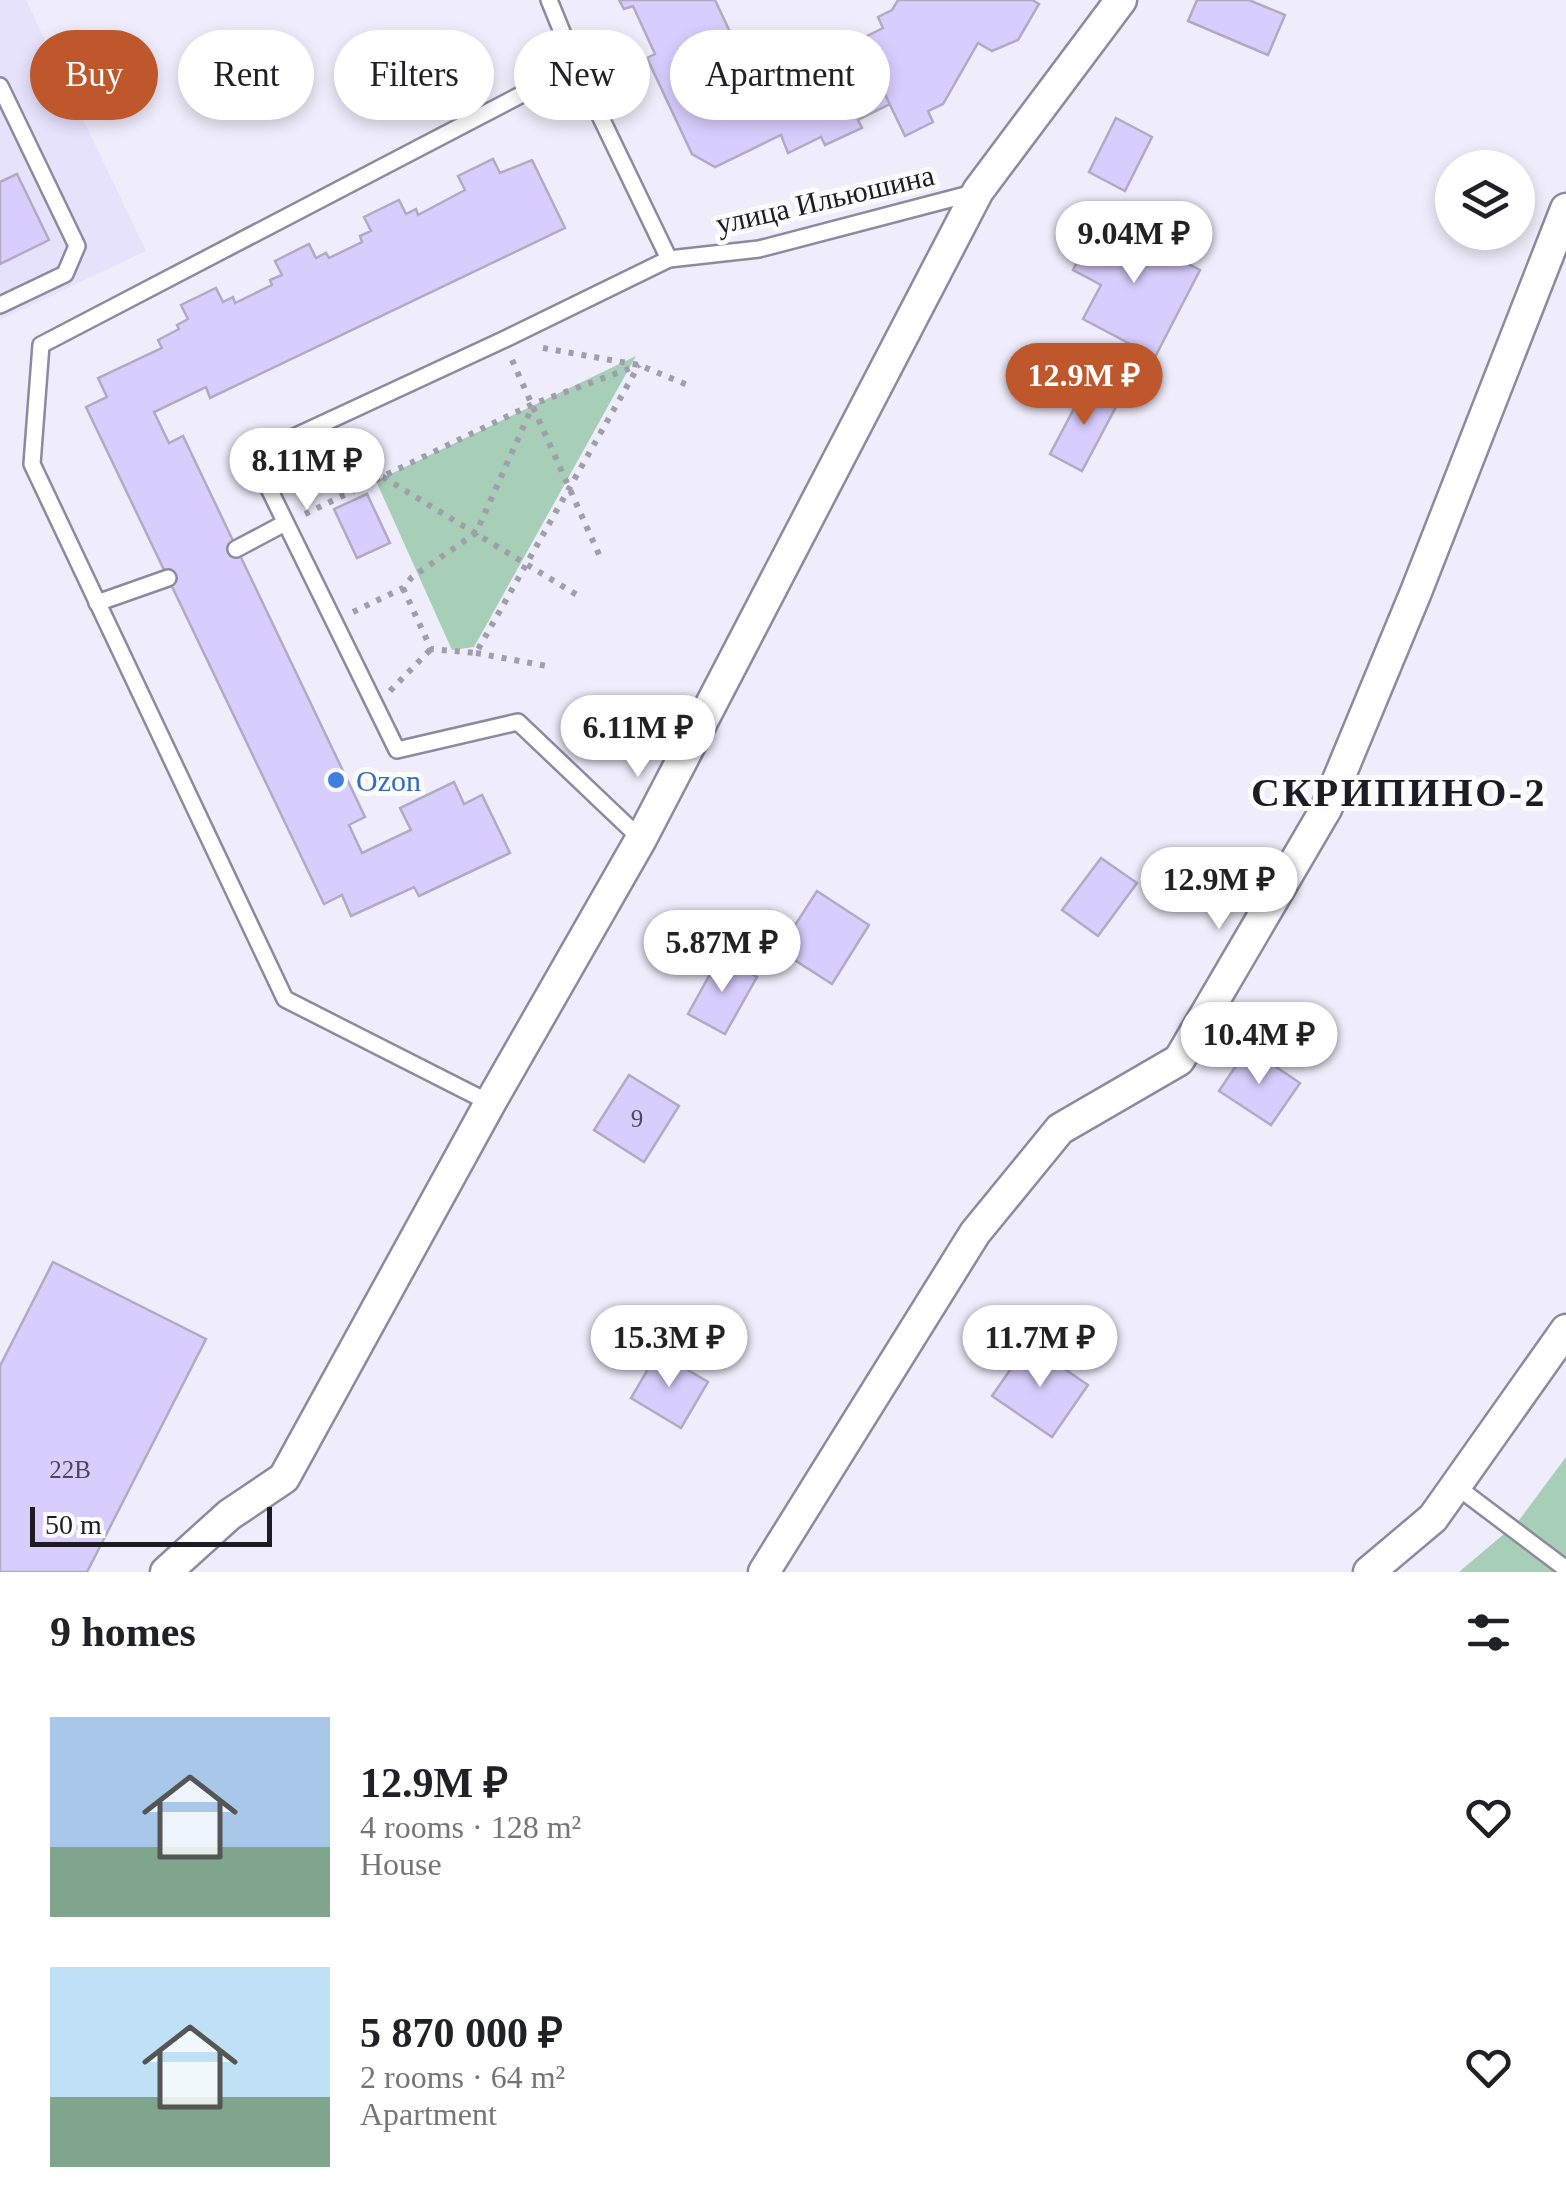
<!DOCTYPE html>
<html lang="en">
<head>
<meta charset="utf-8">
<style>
  :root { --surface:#fff; --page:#f2f2f2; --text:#202124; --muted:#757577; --accent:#be572b }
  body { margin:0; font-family:Georgia,serif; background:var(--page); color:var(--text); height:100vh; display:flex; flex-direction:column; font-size:38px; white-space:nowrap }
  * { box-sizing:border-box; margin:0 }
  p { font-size:32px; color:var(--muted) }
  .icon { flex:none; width:55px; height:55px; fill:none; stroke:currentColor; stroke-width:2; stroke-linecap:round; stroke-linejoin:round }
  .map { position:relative; height:1572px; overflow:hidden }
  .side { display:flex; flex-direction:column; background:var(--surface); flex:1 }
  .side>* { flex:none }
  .guide { position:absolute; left:30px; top:30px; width:1000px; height:90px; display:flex; gap:20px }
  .fabs { position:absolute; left:1435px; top:150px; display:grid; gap:20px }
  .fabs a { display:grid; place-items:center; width:100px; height:100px; border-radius:50%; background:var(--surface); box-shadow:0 5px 15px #0003; font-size:50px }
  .scale { position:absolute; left:30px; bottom:25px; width:242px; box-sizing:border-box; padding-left:10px; border:5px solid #1d1b24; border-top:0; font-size:28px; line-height:35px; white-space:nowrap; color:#1d1b24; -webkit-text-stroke:8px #fcfcfc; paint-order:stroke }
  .price { position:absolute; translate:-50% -85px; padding:0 22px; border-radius:35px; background:#fff; color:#222; font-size:32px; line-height:65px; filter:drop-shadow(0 2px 5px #0008) }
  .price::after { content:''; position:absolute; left:50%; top:60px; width:30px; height:22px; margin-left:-15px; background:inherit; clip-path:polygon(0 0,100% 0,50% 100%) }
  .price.selected { background:var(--accent); color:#fff }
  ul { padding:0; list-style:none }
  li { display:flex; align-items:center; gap:30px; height:250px; padding:0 50px }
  li span { display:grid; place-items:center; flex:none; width:280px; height:200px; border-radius:0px; color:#555 }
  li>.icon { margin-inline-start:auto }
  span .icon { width:120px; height:120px; fill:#fffc; stroke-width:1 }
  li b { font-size:42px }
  h2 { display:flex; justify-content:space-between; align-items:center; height:120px; padding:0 50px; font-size:42px }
  .pill { padding:0 35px; border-radius:45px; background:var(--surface); box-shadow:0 5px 15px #0003; font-size:35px; line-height:90px }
  .pill.selected { background:var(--accent); color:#fff }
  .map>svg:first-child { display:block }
  .built { fill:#e7e2fc }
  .green { fill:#a7ceb7 }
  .building { fill:#d8cefe; stroke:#b0abc3; stroke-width:2.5 }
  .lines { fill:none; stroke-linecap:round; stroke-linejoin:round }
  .lane-casing { stroke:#8d899f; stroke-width:20 }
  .street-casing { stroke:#8d899f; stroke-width:35 }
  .path { stroke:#a09eaa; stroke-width:6; stroke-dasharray:5 8; stroke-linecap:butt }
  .lane { stroke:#fff; stroke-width:15 }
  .street { stroke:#fff; stroke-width:30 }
  .shop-dot { fill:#3f7fe0; stroke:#fcfcfc; stroke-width:4 }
  .labels { text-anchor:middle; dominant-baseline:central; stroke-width:10; stroke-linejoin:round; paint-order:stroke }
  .number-label { font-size:25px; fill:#4c485a }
  .street-label { font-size:30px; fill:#1d1b24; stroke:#fcfcfc }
  .shop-label { font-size:30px; fill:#366cbe; stroke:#fcfcfc; text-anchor:start }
  .district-label { font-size:40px; font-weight:bold; letter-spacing:2.5px; fill:#1d1b24; stroke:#fcfcfc }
</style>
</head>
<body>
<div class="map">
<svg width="1566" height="1572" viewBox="0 0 1566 1572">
  <rect width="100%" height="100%" fill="#efecfb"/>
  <polygon class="built" points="0,0 26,0 146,251 0,320"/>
  <g class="green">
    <polygon points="636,356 474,647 452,650 376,481"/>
    <polygon points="1566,1457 1566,1572 1459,1572 1517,1523"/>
  </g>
  <g class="building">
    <polygon points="619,0 715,0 757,89 788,74 784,65 825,45 829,54 859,40 890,104 858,120 862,128 825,145 821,137 788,153 781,135 715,167 692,154 647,58 655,54 633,6 624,9"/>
    <polygon points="898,0 1032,0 1039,4 1018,40 992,51 978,43 943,104 928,111 933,122 905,136 859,40 883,28 878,17 892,10"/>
    <polygon points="1197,0 1249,0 1285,15 1268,55 1188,21"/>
    <polygon points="1116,118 1152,137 1125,191 1089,172"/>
    <polygon points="493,159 500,173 532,160 565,228 210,398 206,387 154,412 169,443 183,436 365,817 349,825 362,853 411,830 400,808 454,782 464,804 482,795 510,853 419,896 414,887 351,916 342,895 324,904 86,407 107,397 98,378 162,348 158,340 179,329 177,325 188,319 181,305 216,288 223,302 233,297 235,303 272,285 270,280 282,275 275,261 309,244 316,258 326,253 329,258 362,242 360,236 371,231 364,217 399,200 406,214 416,209 418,215 465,190 458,176"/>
    <polygon points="17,174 49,240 0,264 0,182"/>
    <polygon points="1099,218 1200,270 1155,357 1083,319 1101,285 1073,270"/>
    <polygon points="1086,386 1118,403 1082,471 1050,454"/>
    <polygon points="367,494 390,543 357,558 334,509"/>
    <polygon points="1101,858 1137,883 1098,936 1062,910"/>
    <polygon points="817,891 869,925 832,984 779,950"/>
    <polygon points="720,956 757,977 725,1034 688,1014"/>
    <polygon points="1248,1048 1300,1083 1271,1125 1219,1091"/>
    <polygon points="629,1075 679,1106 644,1162 594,1130"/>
    <polygon points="53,1262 206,1339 87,1572 0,1572 0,1366"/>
    <polygon points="1028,1344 1088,1385 1052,1437 992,1396"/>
    <polygon points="658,1352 708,1382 681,1428 631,1398"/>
  </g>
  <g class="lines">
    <g class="lane-casing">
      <g id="lane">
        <polyline points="549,0 576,66 669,259 759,249 977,192"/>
        <polyline points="0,86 77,246 65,274 0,305"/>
        <polyline points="236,549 285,523"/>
        <polyline points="97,603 168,578"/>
        <polyline points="641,839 518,722 397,750 253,456 503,340 669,259"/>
        <polyline points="490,1103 285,999 32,464 41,345 576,66"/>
        <polyline points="1456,1486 1566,1569"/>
      </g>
    </g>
    <g class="street-casing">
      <g id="street">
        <polyline points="166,1572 229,1515 284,1478 490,1103 641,839 978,191 1121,0"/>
        <polyline points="764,1572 975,1233 1060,1129 1179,1060 1326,809 1416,592 1566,209"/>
        <polyline points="1369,1572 1433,1518 1566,1330"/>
      </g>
    </g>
    <g class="path">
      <polyline points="543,348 639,365 690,386"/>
      <polyline points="512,360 601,559"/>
      <polyline points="293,463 383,477 582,598"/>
      <polyline points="305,514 533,404 639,365"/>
      <polyline points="403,588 431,649 476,653 639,365"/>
      <polyline points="353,612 403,588 412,577 476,533 533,405"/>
      <polyline points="476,653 547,666"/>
      <polyline points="390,691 431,649"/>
    </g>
    <use href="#lane" class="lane"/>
    <use href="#street" class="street"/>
  </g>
  <circle class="shop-dot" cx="336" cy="780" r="10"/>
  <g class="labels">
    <g class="number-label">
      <text x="637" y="1118">9</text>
      <text x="70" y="1469">22В</text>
    </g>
    <g class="street-label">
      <text transform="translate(825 199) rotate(-13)">улица Ильюшина</text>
    </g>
    <g class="shop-label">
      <text x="356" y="780">Ozon</text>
    </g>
    <g class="district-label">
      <text x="1399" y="792">СКРИПИНО-2</text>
    </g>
  </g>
</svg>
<div class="fabs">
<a><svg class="icon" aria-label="layers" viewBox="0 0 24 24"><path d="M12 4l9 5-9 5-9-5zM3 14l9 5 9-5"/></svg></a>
</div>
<div class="scale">50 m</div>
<b class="price" style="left:1134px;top:286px">9.04M ₽</b>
<b class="price selected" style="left:1084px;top:428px">12.9M ₽</b>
<b class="price" style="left:307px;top:513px">8.11M ₽</b>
<b class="price" style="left:638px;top:780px">6.11M ₽</b>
<b class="price" style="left:1219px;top:932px">12.9M ₽</b>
<b class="price" style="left:722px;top:995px">5.87M ₽</b>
<b class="price" style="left:1259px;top:1087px">10.4M ₽</b>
<b class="price" style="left:669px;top:1390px">15.3M ₽</b>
<b class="price" style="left:1040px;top:1390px">11.7M ₽</b>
<div class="guide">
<a class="pill selected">Buy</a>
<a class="pill">Rent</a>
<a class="pill">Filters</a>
<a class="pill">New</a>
<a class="pill">Apartment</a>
</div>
</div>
<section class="side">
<h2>9 homes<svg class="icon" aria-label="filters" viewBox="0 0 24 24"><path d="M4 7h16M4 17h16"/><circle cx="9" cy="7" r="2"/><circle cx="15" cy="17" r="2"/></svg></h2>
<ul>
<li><span style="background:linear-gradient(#a9c7e8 65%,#7fa58c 0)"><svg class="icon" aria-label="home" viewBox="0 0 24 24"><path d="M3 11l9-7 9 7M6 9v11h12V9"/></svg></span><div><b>12.9M ₽</b><p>4 rooms · 128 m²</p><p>House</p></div><svg class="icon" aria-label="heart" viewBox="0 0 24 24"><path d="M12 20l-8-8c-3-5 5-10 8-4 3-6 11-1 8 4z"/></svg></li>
<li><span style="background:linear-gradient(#bfe0f5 65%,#7fa58c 0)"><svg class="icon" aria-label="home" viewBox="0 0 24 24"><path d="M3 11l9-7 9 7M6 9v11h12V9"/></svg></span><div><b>5 870 000 ₽</b><p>2 rooms · 64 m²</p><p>Apartment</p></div><svg class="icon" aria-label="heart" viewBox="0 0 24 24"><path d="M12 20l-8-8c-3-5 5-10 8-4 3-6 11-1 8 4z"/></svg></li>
</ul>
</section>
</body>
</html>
